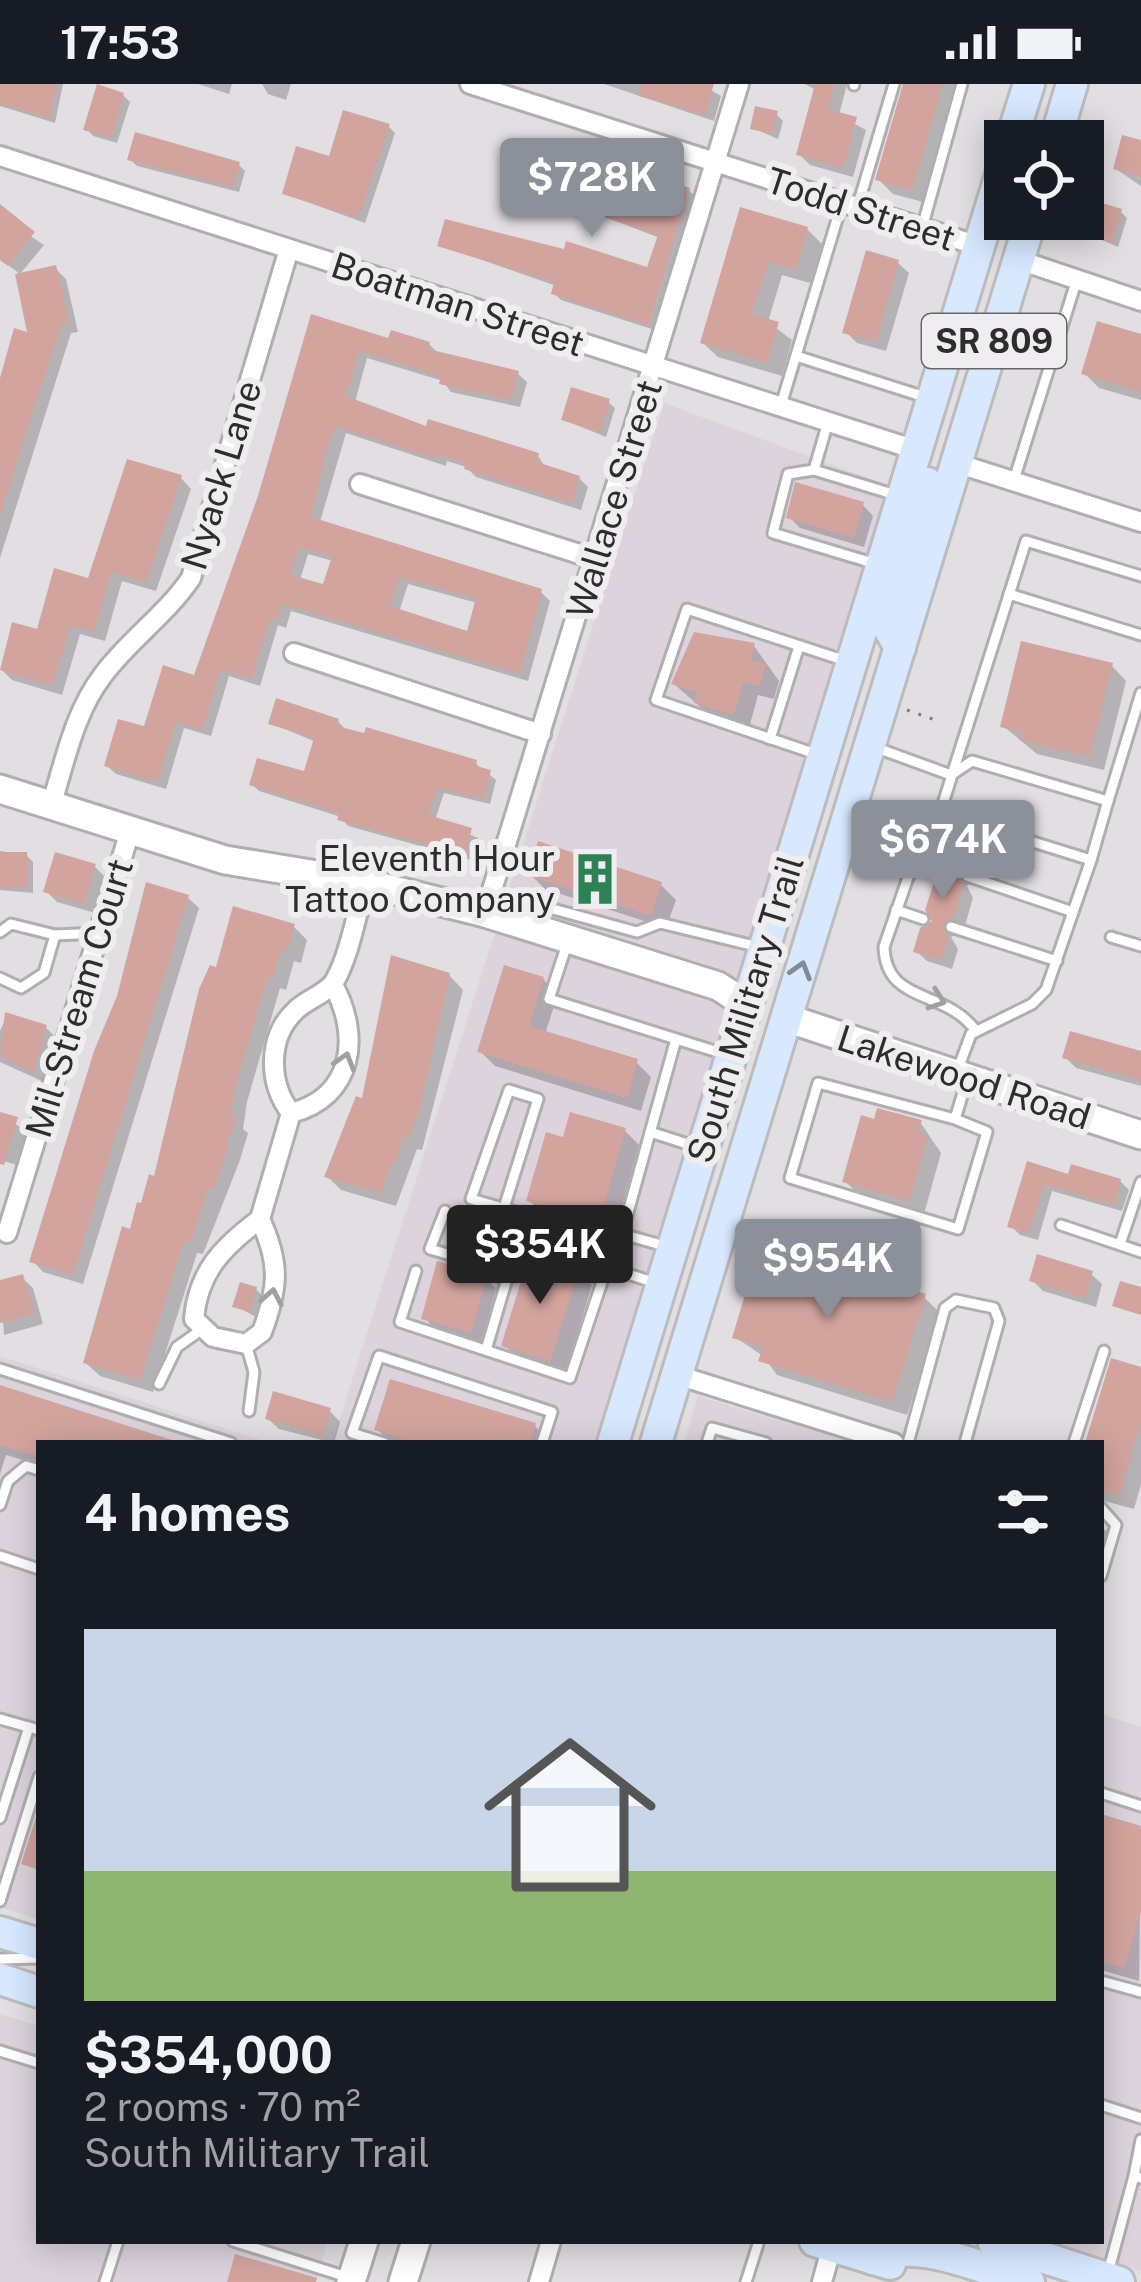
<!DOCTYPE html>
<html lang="en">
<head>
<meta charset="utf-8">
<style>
  :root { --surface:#171b24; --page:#20242c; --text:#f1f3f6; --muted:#9ea1a6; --accent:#8c9099 }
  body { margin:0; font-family:"Public Sans",sans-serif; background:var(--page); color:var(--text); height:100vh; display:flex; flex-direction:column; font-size:45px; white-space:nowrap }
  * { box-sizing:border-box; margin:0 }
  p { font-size:39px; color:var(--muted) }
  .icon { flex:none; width:66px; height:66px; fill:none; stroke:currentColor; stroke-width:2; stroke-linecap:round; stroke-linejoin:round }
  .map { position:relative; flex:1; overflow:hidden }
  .side { position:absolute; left:36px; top:1356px; width:1068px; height:804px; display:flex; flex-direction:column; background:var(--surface); border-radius:0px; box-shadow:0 6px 30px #0003 }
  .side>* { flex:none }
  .buttons { position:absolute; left:984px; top:36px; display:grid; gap:24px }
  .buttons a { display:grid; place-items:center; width:120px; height:120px; border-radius:0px; background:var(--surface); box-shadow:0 6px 30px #0003; font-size:60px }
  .price { position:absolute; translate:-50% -102px; padding:0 27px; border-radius:12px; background:var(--accent); color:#fff; font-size:39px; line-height:78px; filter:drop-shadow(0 3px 6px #0008) }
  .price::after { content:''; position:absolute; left:50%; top:72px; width:36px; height:27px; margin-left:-18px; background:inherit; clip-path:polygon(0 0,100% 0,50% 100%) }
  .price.active { background:#222; color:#fff }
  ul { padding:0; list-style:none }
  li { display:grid; align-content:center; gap:24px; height:636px; padding:0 48px }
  li span { display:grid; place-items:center; height:372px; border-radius:0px; color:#555 }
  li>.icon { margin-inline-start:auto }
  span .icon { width:216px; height:216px; fill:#fffc; stroke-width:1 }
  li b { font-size:51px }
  h2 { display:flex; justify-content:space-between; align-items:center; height:144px; padding:0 48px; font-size:51px }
  .status { display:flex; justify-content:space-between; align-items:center; height:84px; padding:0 60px; background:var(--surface); direction:ltr }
  .status svg { height:33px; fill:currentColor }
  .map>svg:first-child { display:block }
  .built { fill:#dcd3dc }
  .shadow { fill:#0003; fill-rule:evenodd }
  .building { fill:#d3a49e; fill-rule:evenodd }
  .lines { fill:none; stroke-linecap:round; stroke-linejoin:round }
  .lane-casing { stroke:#b0aeb0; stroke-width:15 }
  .street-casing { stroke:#b0aeb0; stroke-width:24 }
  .secondary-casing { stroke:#b0aeb0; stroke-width:33 }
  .primary-casing { stroke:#bcbcbc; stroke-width:36 }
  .path { stroke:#807e80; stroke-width:3; stroke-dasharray:3 9; stroke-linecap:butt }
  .lane { stroke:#fff; stroke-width:9 }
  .street { stroke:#fff; stroke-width:18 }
  .secondary { stroke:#fff; stroke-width:27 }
  .primary { stroke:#d7e8ff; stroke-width:30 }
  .oneway { stroke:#828a96 }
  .oneway2 { stroke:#a1a0a1 }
  .labels { text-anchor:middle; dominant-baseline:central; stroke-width:12; stroke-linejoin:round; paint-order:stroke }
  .shield { fill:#efedef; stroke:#686768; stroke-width:3 }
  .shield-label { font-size:33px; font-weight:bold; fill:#2e2d2e }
  .street-label { font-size:36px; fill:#2e2d2e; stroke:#efedef }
  .poi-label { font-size:36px; fill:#2e2d2e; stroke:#efedef; text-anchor:end }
</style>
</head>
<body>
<div class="status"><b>17:53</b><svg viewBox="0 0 49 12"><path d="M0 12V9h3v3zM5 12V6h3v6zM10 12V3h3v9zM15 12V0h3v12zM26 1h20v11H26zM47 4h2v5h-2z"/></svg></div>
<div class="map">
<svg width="1141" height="2198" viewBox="0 0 1141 2198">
  <rect width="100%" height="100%" fill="#e2dfe2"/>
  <g class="built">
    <polygon points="664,319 890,402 596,1359 332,1359"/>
    <polygon points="0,1272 270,1359 39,1359 39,1836 0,1823"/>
    <polygon points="698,1312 852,1359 684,1359"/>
    <polygon points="1101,1630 1141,1643 1141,2187 1047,2157 1101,2157"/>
    <polygon points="0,1930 39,1942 39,2157 328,2157 316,2198 0,2198"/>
  </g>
  <g class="shadow">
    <polygon points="0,0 63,0 55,39 0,22"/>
    <polygon points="198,0 232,0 229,10"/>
    <polygon points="262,0 291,0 286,16 268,10"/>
    <polygon points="604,0 701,0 721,12 714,37"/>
    <polygon points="805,0 847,0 839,31 866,46 853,93 810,81 799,70 816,6"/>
    <polygon points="904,0 961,0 927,119 893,110 878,95"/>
    <polygon points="123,11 130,18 117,59 93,52 87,45"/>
    <polygon points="776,30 783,37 778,55 753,44"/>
    <polygon points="388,42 395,49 365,139 285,110"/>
    <polygon points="1141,60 1141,102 1116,85"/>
    <polygon points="130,75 239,81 245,87 239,108 137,82"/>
    <polygon points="689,106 695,113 655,246 561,216 554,209 556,202 440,161 649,186 660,154 563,117"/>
    <polygon points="742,126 807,145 822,160 810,199 782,191 768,238 792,256 782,292 718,273 703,259"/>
    <polygon points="1120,127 1127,134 1118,163 1086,149"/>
    <polygon points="0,132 44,161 20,190 0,175"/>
    <polygon points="898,179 909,189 886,267 857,259 846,248"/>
    <polygon points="55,184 66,195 78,248 71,249 0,474 0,301 31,252"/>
    <path d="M313,234L390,257L429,260L439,270L518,290L527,298L520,323L451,308L443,297L367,274L355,318L428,346L538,372L546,384L579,394L588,403L581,426L476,393L466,383L447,377L446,382L346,349L320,438L541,508L550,517L528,597L291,527L286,544L278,541L260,602L229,592L211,652L184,644L166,705L116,690L107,682L196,594L261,413ZM308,470L333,477L325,504L300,496ZM408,500L477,519L469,551L399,528Z"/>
    <polygon points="1141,253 1141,316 1099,304 1084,289"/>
    <polygon points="608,318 615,324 606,353 564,336"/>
    <polygon points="181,394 191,405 156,507 122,497 105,557 80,550 62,611 12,596 1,585 90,498"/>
    <polygon points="863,421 873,432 864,463 800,444 789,433"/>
    <polygon points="754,562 779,597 774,615 758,611 749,644 712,633 674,600"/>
    <polygon points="1112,582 1126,597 1104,686 1037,670 1003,642"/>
    <polygon points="338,637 345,645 475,679 496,696 490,720 444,709 435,736 478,754 471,776 348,742 341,733 259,707 252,700 306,691 316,658 271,639"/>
    <polygon points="0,767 26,771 33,778 33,809 0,806"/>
    <polygon points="972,771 983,782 979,794 967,802 973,814 964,845 951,853 958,865 952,885 927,877 916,867 936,838 950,788"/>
    <polygon points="95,783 106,794 95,829 57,818 46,807"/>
    <polygon points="530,790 661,801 676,816 666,844 545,805"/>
    <polygon points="188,814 199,824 83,1200 43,1188 33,1177"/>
    <polygon points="294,843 307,856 301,879 294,877 286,906 280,904 247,1018 243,1045 248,1049 240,1076 203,1170 197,1169 153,1308 100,1292 86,1279 156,1095 218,886"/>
    <polygon points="449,891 463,906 422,1066 417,1065 396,1122 341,1106 327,1092 364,1017"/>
    <polygon points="543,895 558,910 545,950 636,978 651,993 641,1027 495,982 481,968"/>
    <polygon points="7,932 46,944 57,954 44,998 0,978 0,947"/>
    <polygon points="1141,970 1141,1002 1076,984 1065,973"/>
    <polygon points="0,1031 27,1047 17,1081 0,1076"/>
    <polygon points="920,1038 941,1069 924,1130 860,1112 845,1097"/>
    <polygon points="625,1047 639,1061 614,1151 544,1131 529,1116 565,1057"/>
    <polygon points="1029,1081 1070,1093 1120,1097 1129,1106 1122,1127 1052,1107 1038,1156 1020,1151 1011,1142"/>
    <polygon points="577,1186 592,1201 565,1291 519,1276 505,1261"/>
    <polygon points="1091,1190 1102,1200 1096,1223 1043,1207 1032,1196"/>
    <polygon points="22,1194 33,1204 43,1240 4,1251 0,1199"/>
    <polygon points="485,1194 496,1204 482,1258 435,1245 425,1234"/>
    <polygon points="256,1205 262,1212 256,1233 236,1222"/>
    <polygon points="924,1213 939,1228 907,1331 777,1291 763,1272 735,1253"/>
    <polygon points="1141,1286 1141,1400 1134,1425 1101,1416 1101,1359 1089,1359"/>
    <polygon points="0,1304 172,1359 39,1359 39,1381 6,1371 0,1390"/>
    <polygon points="330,1327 340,1338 334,1359 279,1345 268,1335"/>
    <polygon points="535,1342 549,1359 391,1359 377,1345"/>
    <polygon points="1101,1442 1115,1456 1101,1503"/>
    <polygon points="1101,1733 1141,1745 1139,1897 1101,1886"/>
  </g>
  <g class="building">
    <polygon points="0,0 57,0 49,34 0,20"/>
    <polygon points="97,0 124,9 111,54 83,46"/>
    <polygon points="642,0 714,0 705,30 638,12"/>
    <polygon points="815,0 834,0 828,25 857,33 843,84 796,71"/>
    <polygon points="903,0 943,0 912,106 875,96"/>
    <polygon points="755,22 778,27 772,50 750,45"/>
    <polygon points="343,26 390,40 358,134 282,110 296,62 329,72"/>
    <polygon points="135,48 240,78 233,103 127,76"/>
    <polygon points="1122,51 1141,56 1141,93 1113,85"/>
    <polygon points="575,68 690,104 648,241 551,210 554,198 437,162 445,135 564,165 566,157 647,183 658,151 560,118"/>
    <polygon points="1092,116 1122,125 1112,159 1083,150"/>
    <polygon points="0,120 35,148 8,182 0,176"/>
    <polygon points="740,123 808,143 796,186 768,178 752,230 779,238 767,279 700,259"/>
    <polygon points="866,166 899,176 876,258 842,249"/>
    <polygon points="56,181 69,238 61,240 0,431 0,294 14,244 27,248 15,190"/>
    <path d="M311,230L388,254L391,246L430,258L428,265L519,287L511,316L439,300L441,292L359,267L346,312L426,342L428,335L539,369L537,378L580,392L572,419L464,385L466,379L438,370L437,375L337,342L330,353L311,433L542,505L520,590L282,520L277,537L270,534L252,595L220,585L202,646L176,638L158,698L104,682L118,635L144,642L163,581L194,591L258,412ZM299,463L332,472L323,500L291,491ZM399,493L476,514L467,547L390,522Z"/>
    <polygon points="1097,237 1141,250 1141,308 1081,290"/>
    <polygon points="571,303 610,315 600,348 561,336"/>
    <polygon points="127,375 182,391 146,498 111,488 94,548 70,542 52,602 0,586 12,538 37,545 54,484 88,494"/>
    <polygon points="795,398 864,418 854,454 786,434"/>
    <polygon points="694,548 755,559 751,576 766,580 760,602 743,598 734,631 694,619 697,608 671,600"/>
    <polygon points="1021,557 1113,579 1090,673 1019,656 1021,648 1000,643"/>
    <polygon points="276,614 339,635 337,642 364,649 366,643 477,676 476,682 491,686 484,715 437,704 428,731 472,744 465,771 337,736 339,729 249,701 257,674 304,687 314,654 268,640"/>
    <polygon points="538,757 662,798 651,832 527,791"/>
    <polygon points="945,760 974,768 969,783 958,790 964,801 954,834 942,841 949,852 941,876 913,868 920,844 932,837 925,826 936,792 946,787 941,775"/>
    <polygon points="0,768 27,768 28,803 0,803"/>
    <polygon points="55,768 96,780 84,820 43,808"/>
    <polygon points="146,798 189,811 73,1191 29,1178 94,967 117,912"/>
    <polygon points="233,822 295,840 287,867 281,865 273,895 267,893 235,1004 231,1031 236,1033 214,1106 208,1104 190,1159 184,1157 140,1296 83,1279 122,1142 130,1145 137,1118 141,1119 149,1090 154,1092 199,905 210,881 216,883"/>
    <polygon points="391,871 450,889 419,1028 408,1054 403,1053 396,1079 391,1078 382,1109 324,1093 356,1012 362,1014"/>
    <polygon points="504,881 544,893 529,942 638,975 627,1014 477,968"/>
    <polygon points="5,928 47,941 33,989 0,972"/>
    <polygon points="1070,947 1141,967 1141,996 1062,974"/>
    <polygon points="877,1024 922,1036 918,1049 928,1051 909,1117 842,1098 861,1031 874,1035"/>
    <polygon points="0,1028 18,1033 4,1081 0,1080"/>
    <polygon points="570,1028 626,1044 599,1138 526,1117 546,1048 563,1053"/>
    <polygon points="1027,1077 1068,1090 1071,1080 1121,1095 1114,1121 1044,1100 1029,1149 1007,1143"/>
    <polygon points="761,1157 926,1210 892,1318 758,1277 763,1263 732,1254"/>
    <polygon points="530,1168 579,1184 550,1278 501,1262"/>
    <polygon points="1037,1170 1093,1187 1085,1214 1029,1197"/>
    <polygon points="437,1177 487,1191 471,1249 421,1235"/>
    <polygon points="23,1190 34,1230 0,1239 0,1196"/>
    <polygon points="1120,1197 1141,1203 1141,1231 1112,1222"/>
    <polygon points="240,1198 257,1203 250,1228 232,1223"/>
    <polygon points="1111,1274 1141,1283 1141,1337 1119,1412 1101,1407 1101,1359 1085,1359"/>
    <polygon points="390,1295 536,1339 530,1359 417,1359 374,1346"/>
    <polygon points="0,1301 172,1356 171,1359 39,1359 39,1373 0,1361"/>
    <polygon points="273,1307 331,1324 323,1352 265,1335"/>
    <polygon points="39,1724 39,1786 21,1780"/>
    <polygon points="1101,1730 1141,1742 1141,1828 1124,1884 1101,1877"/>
    <polygon points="235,2170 317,2194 316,2198 227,2198"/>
  </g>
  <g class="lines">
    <g class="lane-casing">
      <g id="lane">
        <polyline points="854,1 854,0"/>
        <polyline points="858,121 894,0"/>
        <polyline points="922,144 962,0"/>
        <polyline points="796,272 928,314"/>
        <polyline points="781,321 842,119"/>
        <polyline points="828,338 814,386 899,412"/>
        <polyline points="814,386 788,390 773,449 876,480"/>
        <polyline points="1014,396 1077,195"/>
        <polyline points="1009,510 1141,551"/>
        <polyline points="770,655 799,562"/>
        <polyline points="877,664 951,691"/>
        <polyline points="816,670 656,616 687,525 846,577"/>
        <polyline points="951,691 972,677 1108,717 1141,609"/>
        <polyline points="1108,717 1091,776 940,729 1026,457 1141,492"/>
        <path d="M938,783L914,776L884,863C886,921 945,904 976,947"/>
        <polyline points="967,792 1073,828"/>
        <polyline points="896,826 923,835"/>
        <polyline points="522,834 531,819 637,848 660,839 759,863"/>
        <polyline points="951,843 1057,877"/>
        <polyline points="0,848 11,840 55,851 99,849"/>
        <polyline points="1111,853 1141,862"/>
        <polyline points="567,860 549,915 724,970"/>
        <polyline points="0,894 21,904 44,889 55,851"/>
        <polyline points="958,985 971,950 1032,920 1046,906 1091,776"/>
        <polyline points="955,1035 987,1048 958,1145 790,1094 818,999 955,1035 966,999"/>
        <polyline points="650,1048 697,1063"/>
        <polyline points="504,1124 538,1015 509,1006 471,1115 599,1152 622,1150"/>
        <polyline points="445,1127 430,1165 509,1188 519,1155 656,1199"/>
        <polyline points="1061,1141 1141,1168"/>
        <polyline points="1120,1160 1141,1098"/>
        <polyline points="665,1162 622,1150 676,955"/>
        <polyline points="416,1187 400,1238 570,1294 607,1183"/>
        <polyline points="246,1260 254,1288 249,1327"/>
        <polyline points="486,1266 509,1188"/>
        <polyline points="0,1285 231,1359"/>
        <polyline points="159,1300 177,1263 201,1246"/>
        <polyline points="384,1359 352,1349 379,1272 552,1328 542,1359"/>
        <polyline points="707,1359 712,1344 766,1359"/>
        <polyline points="908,1359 945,1224 956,1216 994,1224 999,1237 965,1359"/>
        <polyline points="1074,1359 1104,1267"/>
        <polyline points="0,1421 8,1397 26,1382 39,1386"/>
        <polyline points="1101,1424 1116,1441 1101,1492"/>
        <polyline points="0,1472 39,1485"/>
        <polyline points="0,1635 39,1646"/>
        <polyline points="1101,1709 1141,1722"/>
        <polyline points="0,1734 29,1643"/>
        <polyline points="0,1817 39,1693"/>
        <polyline points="0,1875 39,1874"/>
        <polyline points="1101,1897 1141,1908"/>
        <polyline points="0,1967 39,1979"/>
        <polyline points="1101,2021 1141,2034"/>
        <polyline points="1141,2056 1134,2092 1141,2094"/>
        <polyline points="233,2157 347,2193"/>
        <polyline points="1108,2189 1134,2092"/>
        <polyline points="105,2198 118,2157"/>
        <polyline points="746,2198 759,2157"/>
      </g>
    </g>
    <g class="street-casing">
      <g id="street">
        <polyline points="470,0 979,162"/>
        <polyline points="0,72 916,366"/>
        <polyline points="1019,176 1141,217"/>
        <polyline points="956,379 1141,438"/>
        <polyline points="360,400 595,475"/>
        <polyline points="294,569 541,650"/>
        <path d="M51,722C65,677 74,629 103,591C129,556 166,531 191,494L289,165"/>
        <polyline points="485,829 739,0"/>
        <path d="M291,1029C268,999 267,953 296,926C306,916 327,909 334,898C350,871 356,829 366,799"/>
        <path d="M291,1029C354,1013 361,951 333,901"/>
        <path d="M260,1135C280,1179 279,1202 262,1248L246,1260L213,1253L194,1235C198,1187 224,1162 260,1135L291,1029"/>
        <polyline points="7,1149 130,747"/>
        <polyline points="677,1291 894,1359"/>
        <polyline points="539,2198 551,2157"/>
        <polyline points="822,2198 832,2162"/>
      </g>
    </g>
    <g class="secondary-casing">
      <g id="secondary">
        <polyline points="0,705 225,776 366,799 485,829 718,902 747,921"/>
        <polyline points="786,934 1141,1051"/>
        <polyline points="351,2198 364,2157"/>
        <polyline points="403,2198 416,2157"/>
      </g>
    </g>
    <g class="primary-casing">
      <g id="primary">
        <polyline points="1011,57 1029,0"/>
        <polyline points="1055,57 1072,0"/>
        <polyline points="900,564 886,539 927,399"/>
        <polyline points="613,1359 1005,77"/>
        <polyline points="656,1359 1031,135"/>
        <polyline points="0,1848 39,1860"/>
        <polyline points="0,1895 39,1908"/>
        <polyline points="815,2157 890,2180"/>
        <polyline points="993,2157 1119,2198"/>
        <path d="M873,2175C915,2151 984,2186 1029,2198"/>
      </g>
    </g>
    <polyline class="path" points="907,626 941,638"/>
    <use href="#lane" class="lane"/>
    <use href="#street" class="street"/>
    <use href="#secondary" class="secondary"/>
    <use href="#primary" class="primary"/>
  </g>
  <defs><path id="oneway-chevron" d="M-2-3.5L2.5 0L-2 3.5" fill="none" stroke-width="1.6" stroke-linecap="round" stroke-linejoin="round" transform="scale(3)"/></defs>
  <use class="oneway" href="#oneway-chevron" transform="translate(801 886) rotate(-73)"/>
  <g class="oneway2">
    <use href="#oneway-chevron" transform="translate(937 916) rotate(19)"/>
    <use href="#oneway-chevron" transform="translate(345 977) rotate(-73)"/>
    <use href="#oneway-chevron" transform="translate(272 1213) rotate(-79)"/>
  </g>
  <defs>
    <g id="building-bare" transform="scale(4.14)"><path d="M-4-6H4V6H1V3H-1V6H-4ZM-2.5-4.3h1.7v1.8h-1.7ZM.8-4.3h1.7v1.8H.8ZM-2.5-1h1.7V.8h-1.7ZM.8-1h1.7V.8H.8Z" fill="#2c8155" stroke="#efedef" stroke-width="2.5" paint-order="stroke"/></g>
  </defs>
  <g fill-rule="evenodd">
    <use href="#building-bare" x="595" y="795"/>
  </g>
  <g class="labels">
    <rect class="shield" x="922" y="230" width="144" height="54" rx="9"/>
    <g class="shield-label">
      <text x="994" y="257">SR 809</text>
    </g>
    <g class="street-label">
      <text transform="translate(861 125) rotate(18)">Todd Street</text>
      <text transform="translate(458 220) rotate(18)">Boatman Street</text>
      <text transform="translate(221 391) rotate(-73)">Nyack Lane</text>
      <text transform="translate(614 415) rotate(-73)">Wallace Street</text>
      <text transform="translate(79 914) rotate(-73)">Mil-Stream Court</text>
      <text transform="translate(745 925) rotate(-73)">South Military Trail</text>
      <text transform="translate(964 993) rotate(18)">Lakewood Road</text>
    </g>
    <g class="poi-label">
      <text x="555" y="774">Eleventh Hour<tspan x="555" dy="41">Tattoo Company</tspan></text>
    </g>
  </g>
</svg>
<div class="buttons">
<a><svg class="icon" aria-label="locate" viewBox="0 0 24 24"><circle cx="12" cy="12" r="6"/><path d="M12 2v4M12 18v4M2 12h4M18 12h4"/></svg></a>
</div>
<b class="price" style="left:592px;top:156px">$728K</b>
<b class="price" style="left:943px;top:818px">$674K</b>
<b class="price active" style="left:540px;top:1223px">$354K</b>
<b class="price" style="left:828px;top:1237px">$954K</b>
<section class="side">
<h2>4 homes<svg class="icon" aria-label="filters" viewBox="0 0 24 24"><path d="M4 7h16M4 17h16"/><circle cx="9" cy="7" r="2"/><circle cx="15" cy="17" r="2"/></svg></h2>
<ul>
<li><span style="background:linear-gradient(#c9d6e8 65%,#8fb573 0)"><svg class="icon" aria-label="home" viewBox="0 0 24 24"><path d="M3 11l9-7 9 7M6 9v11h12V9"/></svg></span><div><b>$354,000</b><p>2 rooms · 70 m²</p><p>South Military Trail</p></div></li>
</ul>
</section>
</div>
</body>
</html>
